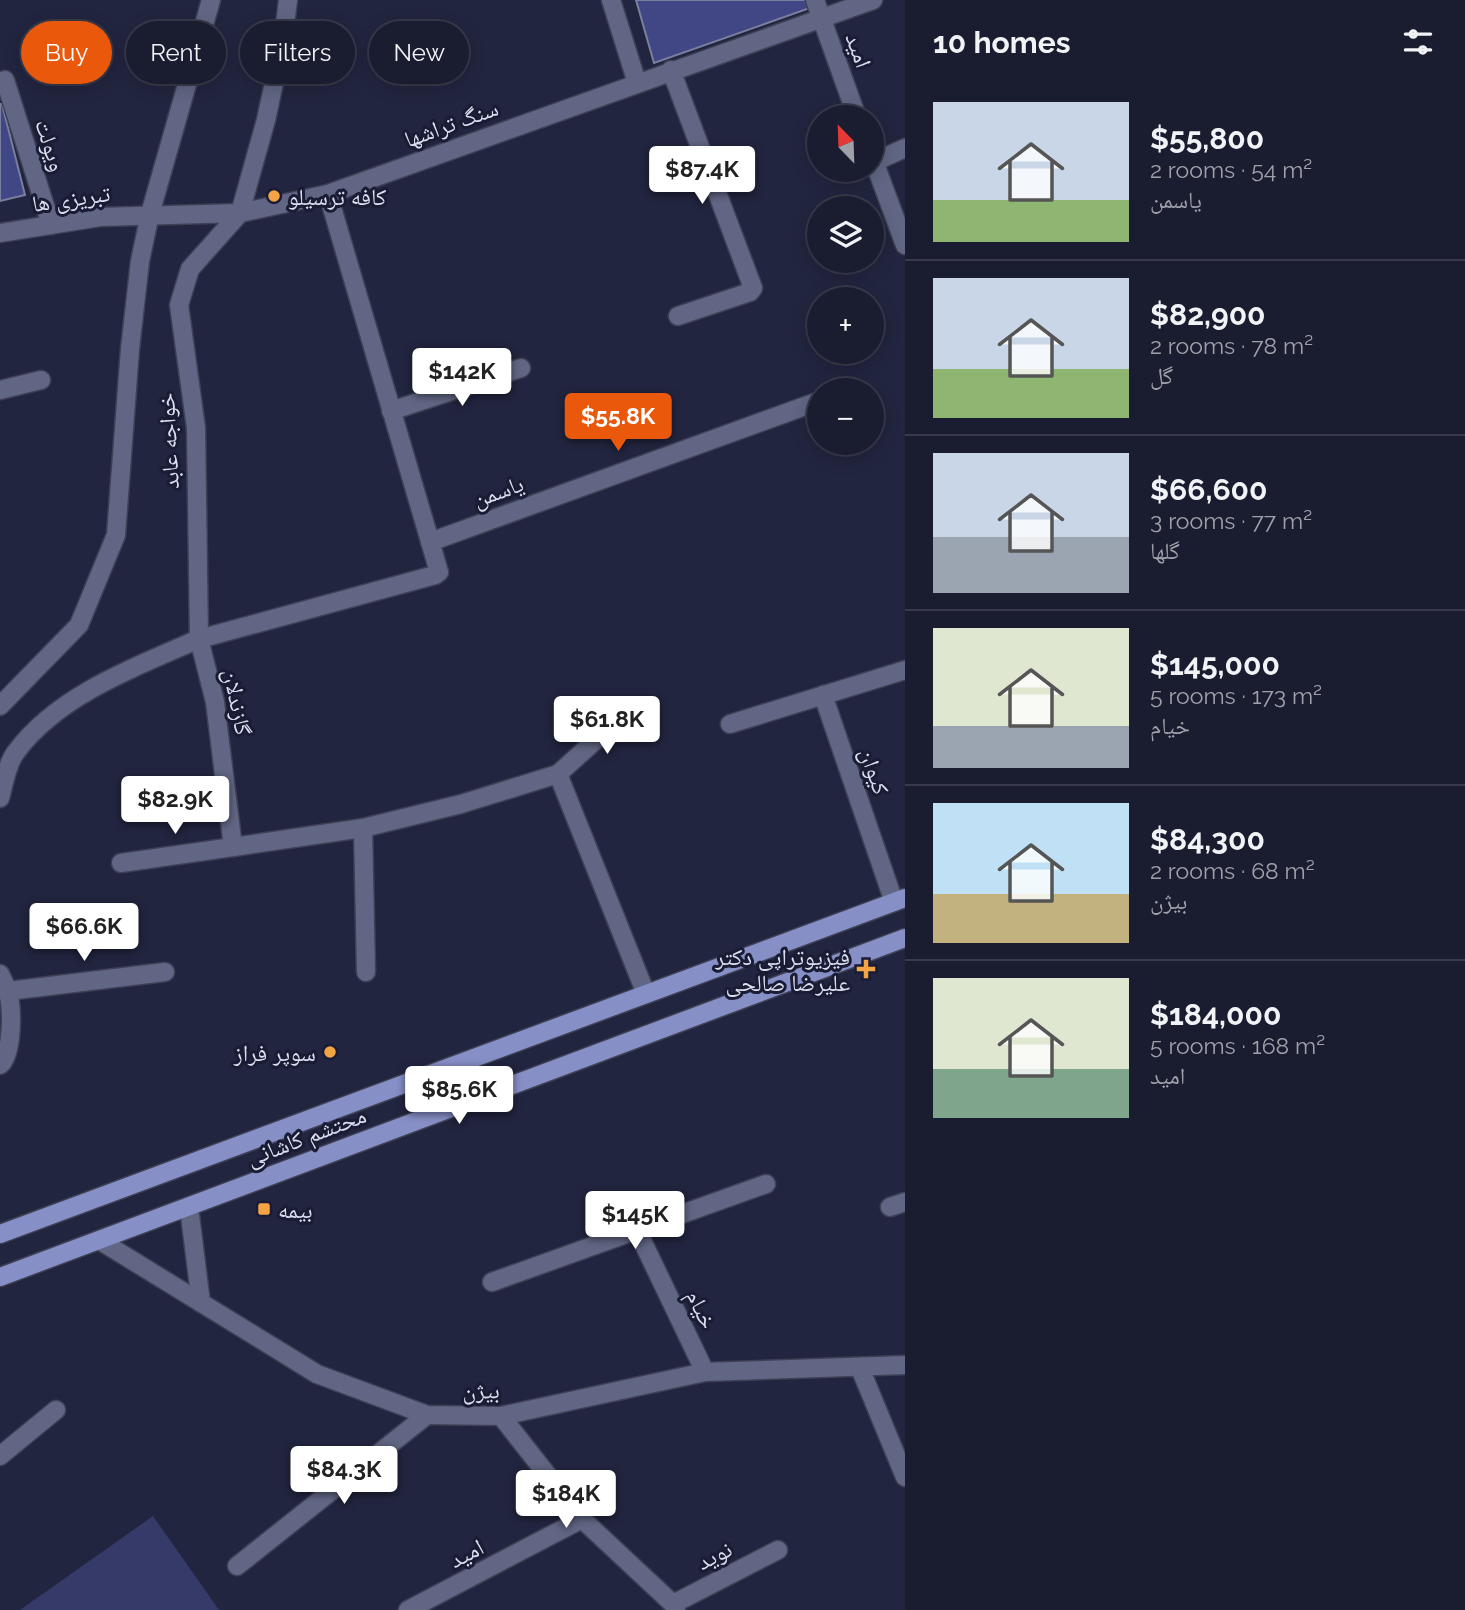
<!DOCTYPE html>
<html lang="en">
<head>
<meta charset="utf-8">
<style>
  :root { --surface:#1a1c2f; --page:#27293b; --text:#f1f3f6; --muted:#9fa1aa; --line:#383a4b; --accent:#ea580c }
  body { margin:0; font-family:Raleway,"Noto Naskh Arabic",sans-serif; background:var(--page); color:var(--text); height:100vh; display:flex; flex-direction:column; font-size:26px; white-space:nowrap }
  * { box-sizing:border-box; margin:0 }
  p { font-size:23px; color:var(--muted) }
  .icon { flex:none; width:38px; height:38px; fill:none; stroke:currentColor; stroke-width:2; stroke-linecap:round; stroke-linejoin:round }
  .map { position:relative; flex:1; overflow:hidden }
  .drawer { display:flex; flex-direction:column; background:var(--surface); width:560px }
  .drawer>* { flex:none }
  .banner { position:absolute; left:21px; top:21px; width:665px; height:63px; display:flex; gap:14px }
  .needle { width:46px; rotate:337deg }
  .controls { position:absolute; left:807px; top:105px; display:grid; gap:14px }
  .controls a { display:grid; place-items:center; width:77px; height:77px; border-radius:50%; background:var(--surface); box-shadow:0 4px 18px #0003,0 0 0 2px var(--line); font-size:35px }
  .price { position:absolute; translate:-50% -60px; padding:0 16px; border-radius:7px; background:#fff; color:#222; font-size:23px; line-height:46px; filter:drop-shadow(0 2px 4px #0008) }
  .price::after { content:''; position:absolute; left:50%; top:42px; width:21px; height:16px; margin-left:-10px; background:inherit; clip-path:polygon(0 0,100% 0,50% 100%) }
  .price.current { background:var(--accent); color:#fff }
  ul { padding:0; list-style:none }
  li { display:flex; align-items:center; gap:21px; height:175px; padding:0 28px }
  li+li { border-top:2px solid var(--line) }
  li span { display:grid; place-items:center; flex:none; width:196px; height:140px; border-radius:0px; color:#555 }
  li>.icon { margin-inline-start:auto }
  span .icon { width:84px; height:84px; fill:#fffc; stroke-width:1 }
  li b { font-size:30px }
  h2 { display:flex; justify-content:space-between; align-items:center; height:84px; padding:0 28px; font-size:30px }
  .pill { padding:0 24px; border-radius:32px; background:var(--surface); box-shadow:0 4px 18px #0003,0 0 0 2px var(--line); font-size:24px; line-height:63px }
  .pill.current { background:var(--accent); color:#fff }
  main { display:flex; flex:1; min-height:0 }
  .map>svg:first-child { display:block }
  .green { fill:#363a68 }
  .building { fill:#414785; stroke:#7a7f9f; stroke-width:2 }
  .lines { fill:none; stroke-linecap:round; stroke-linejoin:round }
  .minor-casing { stroke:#3e4055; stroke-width:21 }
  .major-casing { stroke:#3e4055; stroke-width:21 }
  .minor { stroke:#616684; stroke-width:18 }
  .major { stroke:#878fc7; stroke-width:18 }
  .poi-dot { fill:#f4a444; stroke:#191c34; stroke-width:2.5 }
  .labels { text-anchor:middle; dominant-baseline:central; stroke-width:6; stroke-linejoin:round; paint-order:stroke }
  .street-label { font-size:23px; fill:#dbdeef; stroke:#191c34 }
  .poi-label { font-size:23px; fill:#dbdeef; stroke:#191c34; text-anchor:start }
</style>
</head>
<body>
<main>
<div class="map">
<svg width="905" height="1610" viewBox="0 0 905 1610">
  <rect width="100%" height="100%" fill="#22253f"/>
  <polygon class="green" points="153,1516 219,1610 20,1610"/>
  <g class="building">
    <polygon points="636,0 807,0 810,8 654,63"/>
    <polygon points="0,104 2,104 25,195 0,201"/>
  </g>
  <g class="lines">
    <g class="minor-casing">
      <g id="minor">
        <polyline points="611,0 637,83"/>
        <polyline points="815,0 857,117"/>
        <polyline points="671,70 753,288 750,292 678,316"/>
        <polyline points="5,80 51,225"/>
        <polyline points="872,156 905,245"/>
        <polyline points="874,162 905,148"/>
        <polyline points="328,194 439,572 435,575 199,639 215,702 233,847 363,828 461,804 558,774 646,994"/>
        <polyline points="0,233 100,217 240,213 328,194 873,0"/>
        <polyline points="0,390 41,380"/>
        <polyline points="848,390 850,389"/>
        <polyline points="391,411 521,368"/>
        <polyline points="430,542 819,401"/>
        <polyline points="823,695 894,902"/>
        <polyline points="0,706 79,625 116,535 130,349 140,261 150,214 211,0"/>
        <polyline points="730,724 905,670"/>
        <polyline points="558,774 630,709"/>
        <path d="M0,798C4,784 7,763 16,752C58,695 137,666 199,639L196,428L179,305L190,269L240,213L266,120L283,41L288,0"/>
        <polyline points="363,828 366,972"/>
        <polyline points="121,863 233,847"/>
        <path d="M0,974C2,979 6,985 7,990C13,1006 13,1054 0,1065"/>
        <polyline points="8,991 165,972"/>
        <polyline points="189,1207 201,1303"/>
        <polyline points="890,1207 905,1202"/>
        <polyline points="637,1230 705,1372"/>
        <polyline points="99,1240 317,1374 427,1415 501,1416 705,1372 905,1365"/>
        <polyline points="492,1282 766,1184"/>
        <polyline points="860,1368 905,1477"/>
        <polyline points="501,1416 582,1519 673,1604 676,1610"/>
        <polyline points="0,1456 56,1410"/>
        <polyline points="237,1566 427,1415"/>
        <polyline points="673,1604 778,1550"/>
        <polyline points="408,1610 582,1519"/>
      </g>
    </g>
    <g class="major-casing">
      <g id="major">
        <polyline points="0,1234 905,898"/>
        <polyline points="0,1277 905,938"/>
      </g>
    </g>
    <use href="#minor" class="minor"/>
    <use href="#major" class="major"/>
  </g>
  <g class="poi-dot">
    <circle cx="274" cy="196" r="7"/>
    <path d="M862.5 958.5h7v7h7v7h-7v7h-7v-7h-7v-7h7z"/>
    <circle cx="330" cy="1052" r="7"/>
    <rect x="257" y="1202" width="14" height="14" rx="3.5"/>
  </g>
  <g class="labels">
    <g class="street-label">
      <text transform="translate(859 50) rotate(70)">امید</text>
      <text transform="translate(451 123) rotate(-20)">سنگ تراشها</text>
      <text transform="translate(51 145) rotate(72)">ویولت</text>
      <text transform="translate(71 198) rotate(-8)">تبریزی ها</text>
      <text transform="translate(168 441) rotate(-93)">خواجه عابد</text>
      <text transform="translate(498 491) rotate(-20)">یاسمن</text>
      <text transform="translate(238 702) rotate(79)">گازندلان</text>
      <text transform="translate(875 771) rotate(71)">کیوان</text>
      <text transform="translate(306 1136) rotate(-21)">محتشم کاشانی</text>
      <text transform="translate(702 1309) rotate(64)">خیام</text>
      <text transform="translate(481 1390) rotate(-1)">بیژن</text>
      <text transform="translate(466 1553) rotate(-28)">امید</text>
      <text transform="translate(714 1555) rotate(-27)">نوید</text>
    </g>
    <g class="poi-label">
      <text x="288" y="196">کافه ترسیلو</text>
      <text x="850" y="956" text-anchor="end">فیزیوتراپی دکتر<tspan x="850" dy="26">علیرضا صالحی</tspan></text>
      <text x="316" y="1052" text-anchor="end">سوپر فراز</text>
      <text x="278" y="1209">بیمه</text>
    </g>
  </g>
</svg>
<div class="controls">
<a><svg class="needle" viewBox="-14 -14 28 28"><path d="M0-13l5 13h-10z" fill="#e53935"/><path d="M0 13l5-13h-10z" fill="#9fa1aa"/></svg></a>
<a><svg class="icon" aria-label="layers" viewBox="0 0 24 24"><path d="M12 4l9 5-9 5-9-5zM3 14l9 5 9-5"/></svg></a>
<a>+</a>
<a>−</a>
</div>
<b class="price" style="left:702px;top:206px">$87.4K</b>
<b class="price" style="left:462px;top:408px">$142K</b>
<b class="price current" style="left:618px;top:453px">$55.8K</b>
<b class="price" style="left:607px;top:756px">$61.8K</b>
<b class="price" style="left:175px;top:836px">$82.9K</b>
<b class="price" style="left:84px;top:963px">$66.6K</b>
<b class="price" style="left:459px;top:1126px">$85.6K</b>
<b class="price" style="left:635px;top:1251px">$145K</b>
<b class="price" style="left:344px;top:1506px">$84.3K</b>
<b class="price" style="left:566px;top:1530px">$184K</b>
<div class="banner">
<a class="pill current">Buy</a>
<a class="pill">Rent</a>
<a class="pill">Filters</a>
<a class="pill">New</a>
</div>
</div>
<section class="drawer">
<h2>10 homes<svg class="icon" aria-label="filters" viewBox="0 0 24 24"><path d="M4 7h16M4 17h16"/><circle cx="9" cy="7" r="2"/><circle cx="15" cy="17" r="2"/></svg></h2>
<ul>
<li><span style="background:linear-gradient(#c9d6e8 70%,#8fb573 0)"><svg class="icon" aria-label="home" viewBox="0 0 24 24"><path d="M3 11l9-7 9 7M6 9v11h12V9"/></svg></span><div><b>$55,800</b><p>2 rooms · 54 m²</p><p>یاسمن</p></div></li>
<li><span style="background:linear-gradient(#c9d6e8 65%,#8fb573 0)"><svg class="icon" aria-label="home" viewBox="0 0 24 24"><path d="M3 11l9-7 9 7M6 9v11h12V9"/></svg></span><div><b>$82,900</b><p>2 rooms · 78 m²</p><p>گل</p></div></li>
<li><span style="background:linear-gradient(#c9d6e8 60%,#9aa5b1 0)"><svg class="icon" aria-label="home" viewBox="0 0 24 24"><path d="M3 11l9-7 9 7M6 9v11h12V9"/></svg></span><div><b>$66,600</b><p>3 rooms · 77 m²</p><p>گلها</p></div></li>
<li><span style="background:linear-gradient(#dfe7d0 70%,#9aa5b1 0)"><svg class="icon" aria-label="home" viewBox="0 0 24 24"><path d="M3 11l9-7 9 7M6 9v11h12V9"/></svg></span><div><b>$145,000</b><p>5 rooms · 173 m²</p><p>خیام</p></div></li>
<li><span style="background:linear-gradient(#bfe0f5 65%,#c2b280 0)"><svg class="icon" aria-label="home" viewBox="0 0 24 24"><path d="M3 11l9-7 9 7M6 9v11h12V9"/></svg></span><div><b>$84,300</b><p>2 rooms · 68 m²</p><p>بیژن</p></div></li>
<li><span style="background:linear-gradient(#dfe7d0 65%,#7fa58c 0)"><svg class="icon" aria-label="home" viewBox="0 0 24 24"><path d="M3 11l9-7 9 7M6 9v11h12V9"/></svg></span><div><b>$184,000</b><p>5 rooms · 168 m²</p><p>امید</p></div></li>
</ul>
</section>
</main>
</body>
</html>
